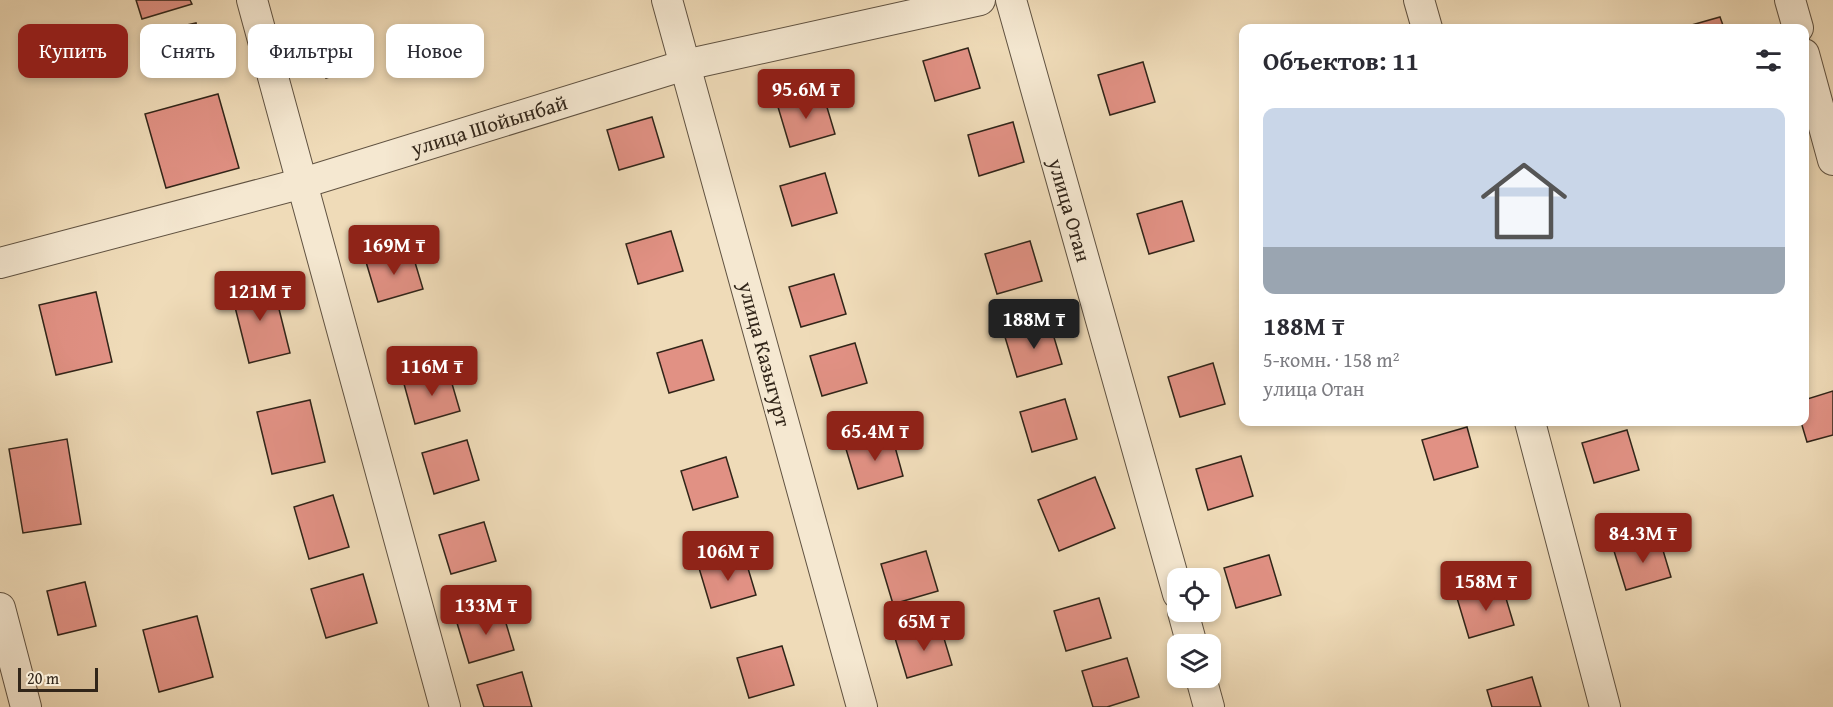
<!DOCTYPE html>
<html lang="ru">
<head>
<meta charset="utf-8">
<style>
  :root { --surface:#fff; --page:#f7f7f7; --text:#2b2b33; --muted:#7c7c81; --line:#e1e1e2; --accent:#8f2418 }
  body { margin:0; font-family:"Gentium Book Plus",serif; background:var(--page); color:var(--text); height:100vh; display:flex; flex-direction:column; font-size:22px; white-space:nowrap }
  * { box-sizing:border-box; margin:0 }
  p { font-size:20px; color:var(--muted) }
  .icon { flex:none; width:33px; height:33px; fill:none; stroke:currentColor; stroke-width:2; stroke-linecap:round; stroke-linejoin:round }
  .map { position:relative; flex:1; overflow:hidden }
  .side { position:absolute; left:1239px; top:24px; width:570px; height:402px; display:flex; flex-direction:column; background:var(--surface); border-radius:12px; box-shadow:0 3px 9px #0003 }
  .side>* { flex:none }
  .guide { position:absolute; left:18px; top:24px; width:570px; height:54px; display:flex; gap:12px }
  .controls { position:absolute; left:1167px; top:568px; display:grid; gap:12px }
  .controls a { display:grid; place-items:center; width:54px; height:54px; border-radius:12px; background:var(--surface); box-shadow:0 3px 9px #0003; font-size:30px }
  .scale { position:absolute; left:18px; bottom:15px; width:80px; box-sizing:border-box; padding-left:6px; border:3px solid #312519; border-top:0; font-size:16px; line-height:21px; white-space:nowrap; color:#312519; -webkit-text-stroke:4px #f5e8d1; paint-order:stroke }
  .price { position:absolute; translate:-50% -51px; padding:0 14px; border-radius:6px; background:var(--accent); color:#fff; font-size:20px; line-height:39px; filter:drop-shadow(0 2px 3px #0008) }
  .price::after { content:''; position:absolute; left:50%; top:36px; width:18px; height:14px; margin-left:-9px; background:inherit; clip-path:polygon(0 0,100% 0,50% 100%) }
  .price.selected { background:#222; color:#fff }
  ul { padding:0; list-style:none }
  li { display:grid; align-content:center; gap:12px; height:318px; padding:0 24px }
  li+li { border-top:2px solid var(--line) }
  li span { display:grid; place-items:center; height:186px; border-radius:12px; color:#555 }
  li>.icon { margin-inline-start:auto }
  span .icon { width:108px; height:108px; fill:#fffc; stroke-width:1 }
  li b { font-size:26px }
  h2 { display:flex; justify-content:space-between; align-items:center; height:72px; padding:0 24px; font-size:26px }
  .tag { padding:0 21px; border-radius:12px; background:var(--surface); box-shadow:0 3px 9px #0003; font-size:21px; line-height:54px }
  .tag.selected { background:var(--accent); color:#fff }
  .map>svg:first-child { display:block }
  .building { fill:#e19184; stroke:#312519; stroke-width:1.5 }
  .lines { fill:none; stroke-linecap:round; stroke-linejoin:round }
  .street-casing { stroke:#605241; stroke-width:32 }
  .street { stroke:#f5e8d1; stroke-width:30 }
  .labels { text-anchor:middle; dominant-baseline:central; stroke-width:4.5; stroke-linejoin:round; paint-order:stroke }
  .street-label { font-size:21px; fill:#312519; stroke:#f5e8d1 }
</style>
</head>
<body>
<div class="map">
<svg width="1833" height="707" viewBox="0 0 1833 707">
  <rect width="100%" height="100%" fill="#efdbb8"/>
  <filter id="stains"><feTurbulence type="fractalNoise" baseFrequency=".00333" numOctaves="4"/><feColorMatrix values="0 0 0 0 .2 0 0 0 0 .09 0 0 0 0 .02 0 0 0 .5 -.17"/></filter>
  <radialGradient id="worn" r=".72"><stop offset=".6" stop-color="#630" stop-opacity="0"/><stop offset="1" stop-color="#630" stop-opacity=".3"/></radialGradient>
  <g class="building">
    <polygon points="136,0 190,0 192,4 142,19"/>
    <polygon points="1720,17 1724,28 1681,28"/>
    <polygon points="196,23 205,67 156,77 147,34"/>
    <polygon points="359,25 371,65 326,78 314,38"/>
    <polygon points="968,48 980,88 935,101 923,61"/>
    <polygon points="1143,62 1155,102 1110,115 1098,75"/>
    <polygon points="218,94 239,168 166,188 145,114"/>
    <polygon points="823,94 835,134 790,147 778,107"/>
    <polygon points="652,117 664,157 619,170 607,130"/>
    <polygon points="1013,122 1024,162 979,176 968,135"/>
    <polygon points="825,173 837,213 792,226 780,186"/>
    <polygon points="1182,201 1194,241 1149,254 1137,214"/>
    <polygon points="671,231 683,271 638,284 626,244"/>
    <polygon points="1030,241 1042,281 997,294 985,254"/>
    <polygon points="411,249 423,289 378,302 366,262"/>
    <polygon points="834,274 846,314 801,327 789,287"/>
    <polygon points="272,281 290,353 249,363 231,291"/>
    <polygon points="96,292 112,362 56,375 39,305"/>
    <polygon points="1050,324 1062,364 1017,377 1005,337"/>
    <polygon points="702,340 714,380 669,393 657,353"/>
    <polygon points="855,343 867,383 822,396 810,356"/>
    <polygon points="1213,363 1225,404 1180,417 1168,377"/>
    <polygon points="448,370 460,411 415,424 404,384"/>
    <polygon points="1833,391 1833,435 1807,442 1801,422 1804,422 1804,400"/>
    <polygon points="1065,399 1077,439 1032,452 1020,412"/>
    <polygon points="310,400 325,462 272,474 257,412"/>
    <polygon points="1467,427 1478,467 1434,480 1422,440"/>
    <polygon points="1627,430 1639,470 1594,483 1582,443"/>
    <polygon points="892,436 903,476 858,489 846,449"/>
    <polygon points="67,439 81,524 23,533 9,449"/>
    <polygon points="467,440 479,480 434,494 422,453"/>
    <polygon points="1241,456 1253,496 1208,510 1196,469"/>
    <polygon points="726,457 738,497 693,510 681,471"/>
    <polygon points="1095,477 1115,528 1059,551 1038,500"/>
    <polygon points="333,495 349,547 309,559 294,507"/>
    <polygon points="484,522 496,561 451,574 439,535"/>
    <polygon points="1659,537 1671,577 1626,590 1614,551"/>
    <polygon points="926,551 938,591 893,604 881,564"/>
    <polygon points="744,555 756,595 711,608 699,568"/>
    <polygon points="1269,555 1281,595 1236,608 1224,568"/>
    <polygon points="363,574 377,623 326,638 311,589"/>
    <polygon points="85,582 96,626 58,635 47,591"/>
    <polygon points="1502,585 1514,625 1469,638 1457,598"/>
    <polygon points="1099,598 1111,638 1066,651 1054,611"/>
    <polygon points="502,610 514,650 469,663 457,623"/>
    <polygon points="197,616 213,677 159,692 143,630"/>
    <polygon points="940,625 952,665 907,678 895,638"/>
    <polygon points="782,646 794,685 749,698 737,658"/>
    <polygon points="1127,658 1139,697 1107,707 1093,707 1082,671"/>
    <polygon points="522,672 532,707 484,707 477,685"/>
    <polygon points="1532,677 1541,707 1492,707 1487,690"/>
  </g>
  <g class="lines">
    <g class="street-casing">
      <g id="street">
        <polyline points="252,0 445,707"/>
        <polyline points="667,0 862,707"/>
        <polyline points="1011,0 1178,594"/>
        <polyline points="1419,0 1427,28"/>
        <polyline points="1790,0 1798,28"/>
        <polyline points="1804,54 1833,160"/>
        <polyline points="0,263 303,183 685,65 980,0"/>
        <polyline points="1530,422 1605,707"/>
        <polyline points="0,608 26,707"/>
        <polyline points="1183,612 1192,645"/>
        <polyline points="1201,678 1209,707"/>
      </g>
    </g>
    <use href="#street" class="street"/>
  </g>
  <g class="labels">
    <g class="street-label">
      <text transform="translate(489 125) rotate(-17)">улица Шойынбай</text>
      <text transform="translate(1070 210) rotate(74)">улица Отан</text>
      <text transform="translate(765 354) rotate(75)">улица Казыгурт</text>
    </g>
  </g>
  <rect width="100%" height="100%" filter="url(#stains)"/>
  <rect width="100%" height="100%" fill="url(#worn)"/>
</svg>
<div class="controls">
<a><svg class="icon" aria-label="locate" viewBox="0 0 24 24"><circle cx="12" cy="12" r="6"/><path d="M12 2v4M12 18v4M2 12h4M18 12h4"/></svg></a>
<a><svg class="icon" aria-label="layers" viewBox="0 0 24 24"><path d="M12 4l9 5-9 5-9-5zM3 14l9 5 9-5"/></svg></a>
</div>
<div class="scale">20 m</div>
<b class="price" style="left:806px;top:120px">95.6M ₸</b>
<b class="price" style="left:394px;top:276px">169M ₸</b>
<b class="price" style="left:260px;top:322px">121M ₸</b>
<b class="price selected" style="left:1034px;top:350px">188M ₸</b>
<b class="price" style="left:432px;top:397px">116M ₸</b>
<b class="price" style="left:875px;top:462px">65.4M ₸</b>
<b class="price" style="left:1643px;top:564px">84.3M ₸</b>
<b class="price" style="left:728px;top:582px">106M ₸</b>
<b class="price" style="left:1486px;top:612px">158M ₸</b>
<b class="price" style="left:486px;top:636px">133M ₸</b>
<b class="price" style="left:924px;top:652px">65M ₸</b>
<div class="guide">
<a class="tag selected">Купить</a>
<a class="tag">Снять</a>
<a class="tag">Фильтры</a>
<a class="tag">Новое</a>
</div>
<section class="side">
<h2>Объектов: 11<svg class="icon" aria-label="filters" viewBox="0 0 24 24"><path d="M4 7h16M4 17h16"/><circle cx="9" cy="7" r="2"/><circle cx="15" cy="17" r="2"/></svg></h2>
<ul>
<li><span style="background:linear-gradient(#c9d6e8 75%,#9aa5b1 0)"><svg class="icon" aria-label="home" viewBox="0 0 24 24"><path d="M3 11l9-7 9 7M6 9v11h12V9"/></svg></span><div><b>188M ₸</b><p>5-комн. · 158 m²</p><p>улица Отан</p></div></li>
</ul>
</section>
</div>
</body>
</html>
